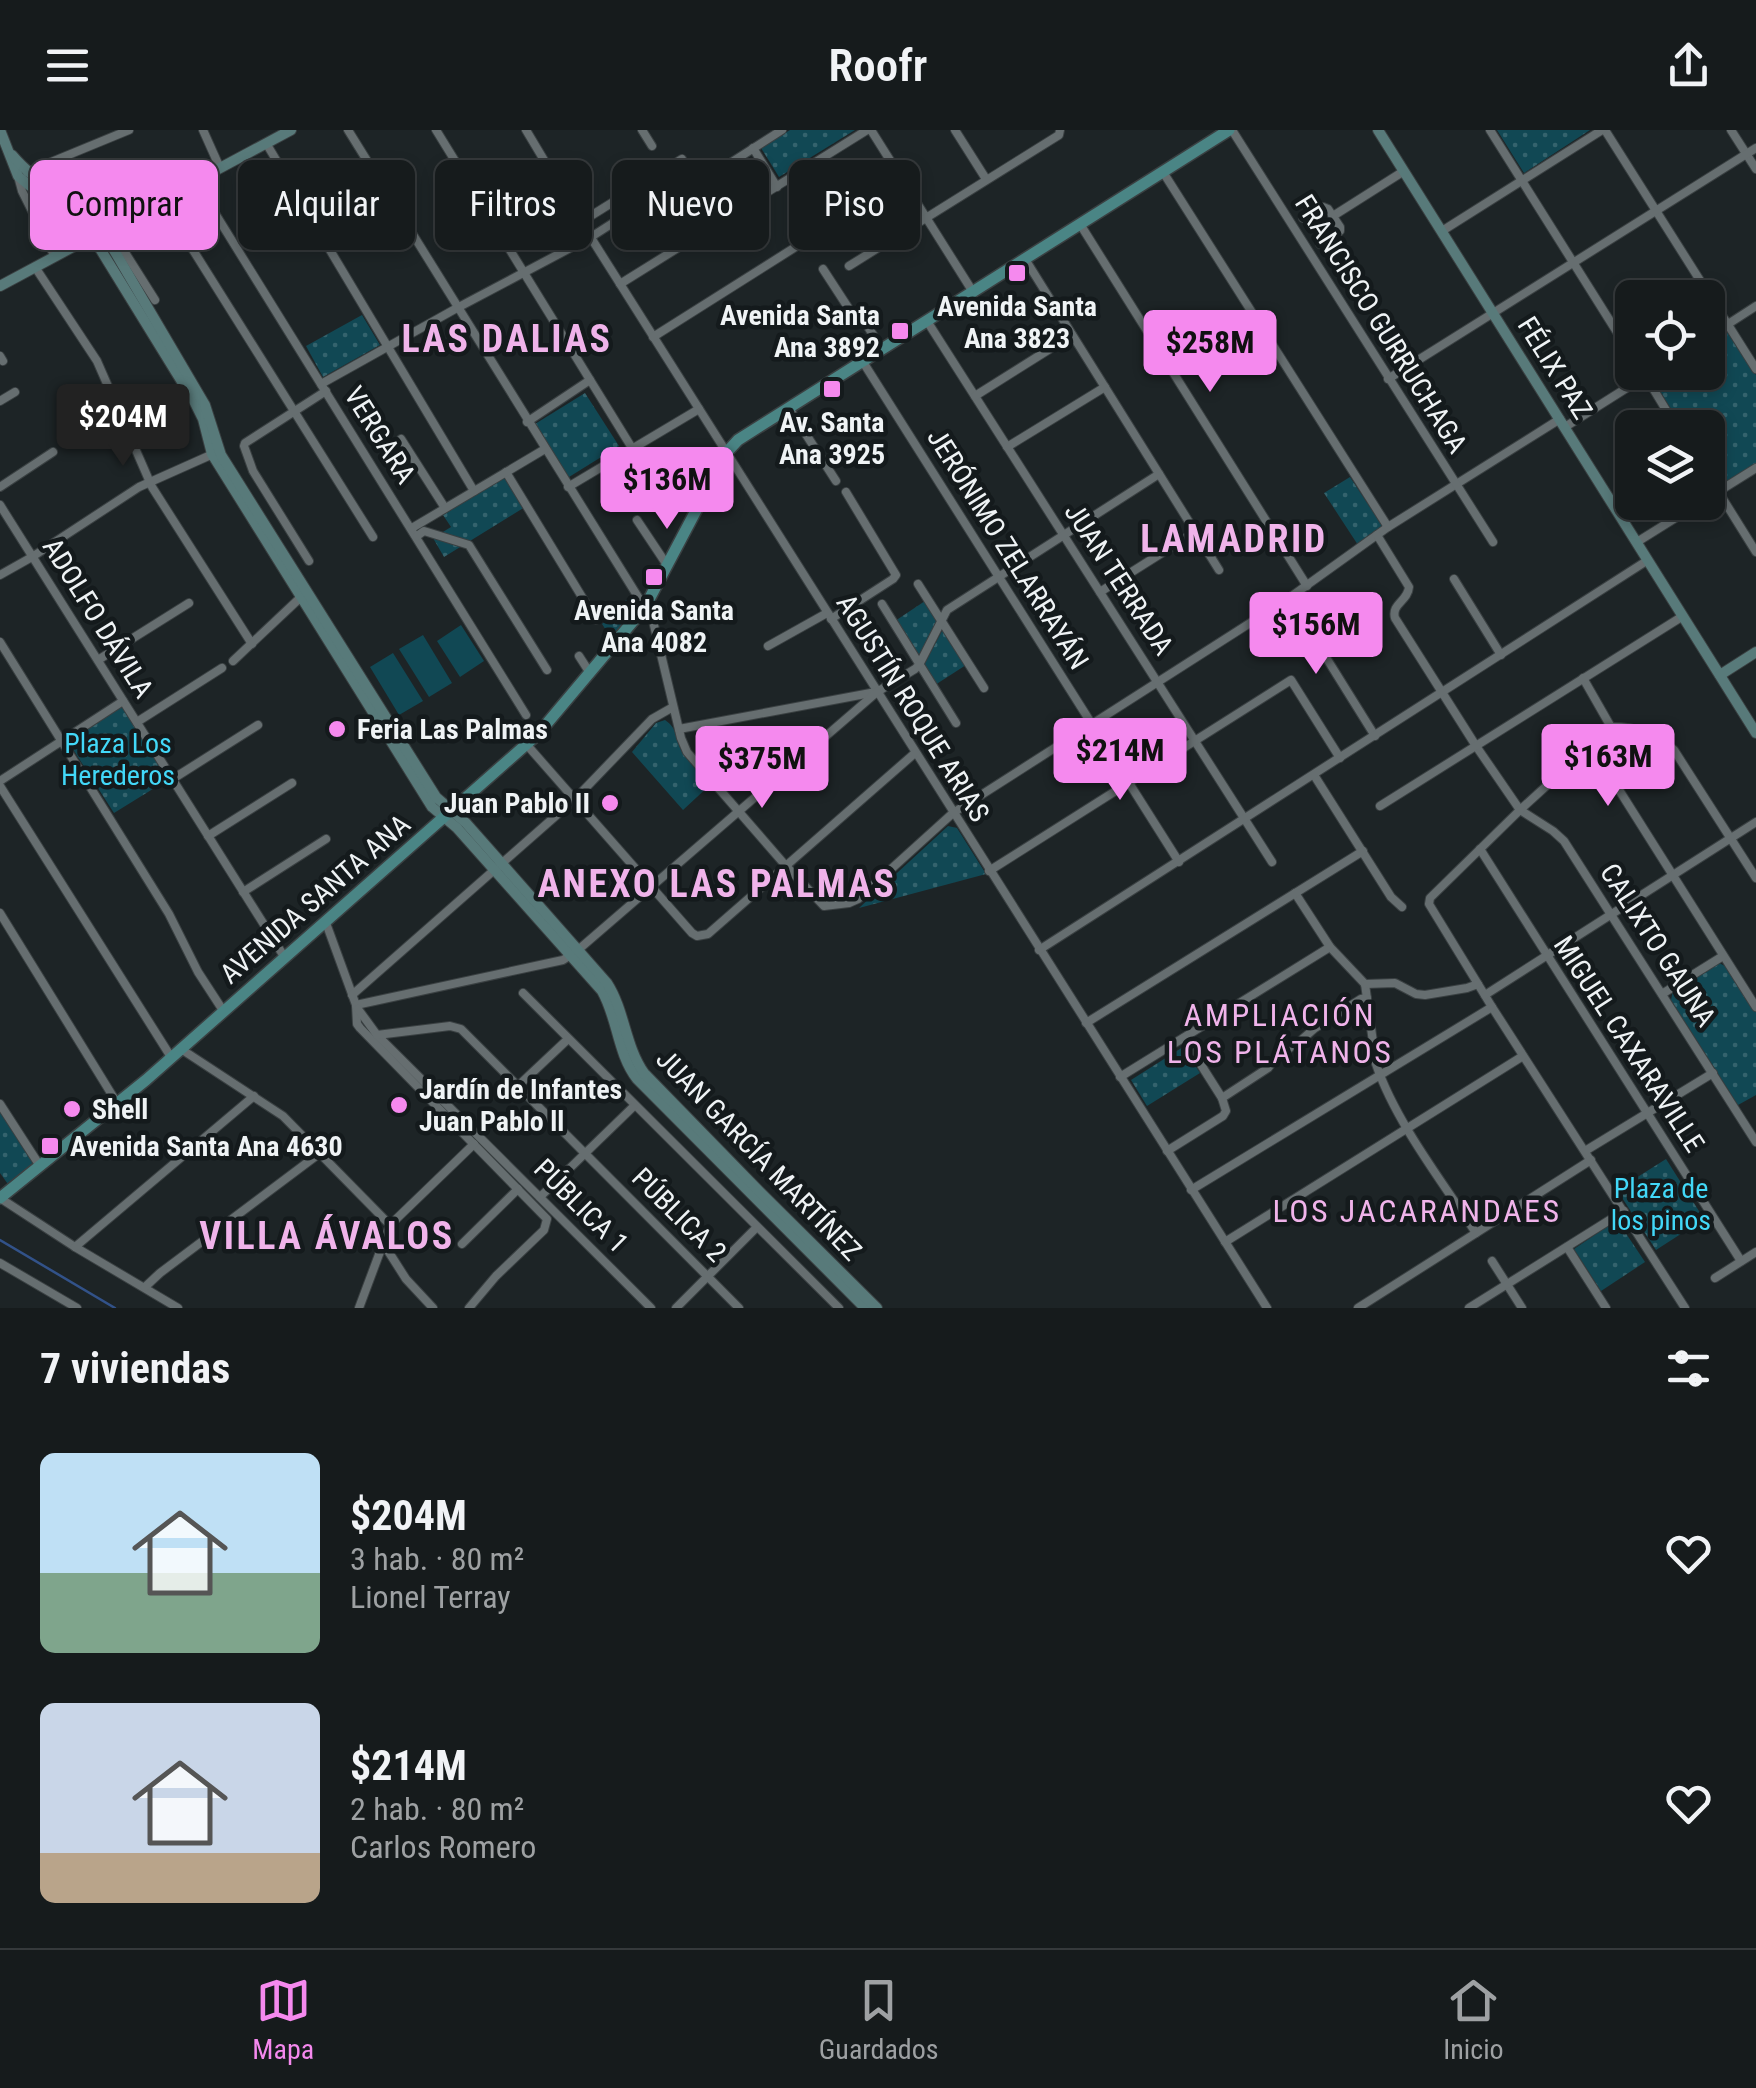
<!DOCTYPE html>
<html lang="es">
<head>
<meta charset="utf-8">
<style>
  :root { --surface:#161b1c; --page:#232829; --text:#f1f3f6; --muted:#9ea1a3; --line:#35393b; --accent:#f589ee }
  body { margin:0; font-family:"Roboto Condensed",sans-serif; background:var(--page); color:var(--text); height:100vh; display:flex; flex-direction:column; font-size:38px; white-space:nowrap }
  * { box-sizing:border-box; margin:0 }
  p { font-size:32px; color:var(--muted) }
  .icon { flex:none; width:55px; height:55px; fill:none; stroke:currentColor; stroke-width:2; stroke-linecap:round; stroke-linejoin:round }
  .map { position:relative; height:1178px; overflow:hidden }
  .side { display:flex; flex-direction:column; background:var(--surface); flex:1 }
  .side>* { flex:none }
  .guide { position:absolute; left:30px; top:30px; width:1000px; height:90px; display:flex; gap:20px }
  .buttons { position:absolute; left:1615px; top:150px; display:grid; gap:20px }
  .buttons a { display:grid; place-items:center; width:110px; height:110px; border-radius:15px; background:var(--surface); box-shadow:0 5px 15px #0003,0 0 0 2px var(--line); font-size:50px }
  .price { position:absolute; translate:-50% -85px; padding:0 22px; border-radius:10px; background:var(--accent); color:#111; font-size:32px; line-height:65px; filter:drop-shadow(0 2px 5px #0008) }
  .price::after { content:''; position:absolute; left:50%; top:60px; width:30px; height:22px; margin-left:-15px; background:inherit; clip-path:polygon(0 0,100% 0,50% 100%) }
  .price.on { background:#222; color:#fff }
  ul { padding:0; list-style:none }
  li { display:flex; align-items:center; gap:30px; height:250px; padding:0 40px }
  li span { display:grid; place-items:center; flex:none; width:280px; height:200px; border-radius:15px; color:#555 }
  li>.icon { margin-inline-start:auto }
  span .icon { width:120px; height:120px; fill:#fffc; stroke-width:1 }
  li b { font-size:42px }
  h2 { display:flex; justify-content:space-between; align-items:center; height:120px; padding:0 40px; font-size:42px }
  .pill { padding:0 35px; border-radius:15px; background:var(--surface); box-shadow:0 5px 15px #0003,0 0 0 2px var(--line); font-size:35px; line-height:90px }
  .pill.on { background:var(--accent); color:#111 }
  header { display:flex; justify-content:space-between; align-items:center; height:130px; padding:0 40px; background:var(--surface); font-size:45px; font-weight:600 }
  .dock { display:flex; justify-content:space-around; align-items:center; height:140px; border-top:2px solid var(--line); background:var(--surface); font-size:28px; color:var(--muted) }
  .dock a { display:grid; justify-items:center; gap:5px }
  .dock .on { color:var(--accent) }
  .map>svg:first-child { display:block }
  .grass { fill:#114854 }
  .park { fill:url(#park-dots) }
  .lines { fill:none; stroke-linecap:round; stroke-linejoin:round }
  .stream { stroke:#325289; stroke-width:2.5 }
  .minor-casing { stroke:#3a4042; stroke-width:10 }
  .secondary-casing { stroke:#3a4042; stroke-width:12 }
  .primary-casing { stroke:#3a4042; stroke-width:14 }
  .minor { stroke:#666e70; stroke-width:8 }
  .secondary { stroke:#587a7a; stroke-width:10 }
  .primary { stroke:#4a8585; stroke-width:11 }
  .poi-dot { fill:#f589ee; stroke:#141a1c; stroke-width:4 }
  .labels { text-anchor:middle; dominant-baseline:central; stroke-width:9; stroke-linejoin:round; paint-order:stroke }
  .poi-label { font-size:28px; font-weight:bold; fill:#eff3f5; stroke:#141a1c; text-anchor:start }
  .street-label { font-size:28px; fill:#eff3f5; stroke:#141a1c }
  .park-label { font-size:28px; fill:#42d8f8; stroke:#141a1c }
  .quarter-label { font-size:32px; letter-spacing:2.5px; fill:#f0b3ea; stroke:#141a1c }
  .district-label { font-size:38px; font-weight:bold; letter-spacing:2.5px; fill:#f0b3ea; stroke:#141a1c }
</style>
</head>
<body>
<header><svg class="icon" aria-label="menu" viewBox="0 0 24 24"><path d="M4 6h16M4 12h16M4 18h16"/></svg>Roofr<svg class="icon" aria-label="share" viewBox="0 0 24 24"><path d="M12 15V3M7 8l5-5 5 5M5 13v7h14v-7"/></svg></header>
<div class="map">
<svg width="1756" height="1178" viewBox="0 0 1756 1178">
  <defs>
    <pattern id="park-dots" width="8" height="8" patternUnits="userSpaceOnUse" patternTransform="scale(2.5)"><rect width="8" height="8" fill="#114854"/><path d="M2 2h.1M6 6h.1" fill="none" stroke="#34636d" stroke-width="1.8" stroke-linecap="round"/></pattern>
  </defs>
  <rect width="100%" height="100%" fill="#1d2426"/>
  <g class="grass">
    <polygon points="461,495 484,531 460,547 437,511"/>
    <polygon points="423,505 452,553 429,567 399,519"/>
    <polygon points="393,523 423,571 399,585 370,537"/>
  </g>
  <g class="park">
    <polygon points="790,0 855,0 779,47 761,18"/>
    <polygon points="1497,0 1590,0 1524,43"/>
    <polygon points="67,31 82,59 95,54 109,87 95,95 30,46"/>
    <polygon points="24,54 84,101 53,118"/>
    <polygon points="362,185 380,215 323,247 306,216"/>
    <polygon points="1727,199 1756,245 1756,334 1721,357 1708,336 1708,298 1683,297 1651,248 1660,243 1708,242 1708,212"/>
    <polygon points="585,263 619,316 569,347 535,294"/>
    <polygon points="506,346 525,377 444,427 433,408 451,397 443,385"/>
    <polygon points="1350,347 1383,397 1358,415 1324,363"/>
    <polygon points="631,467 637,476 612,509 602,494 605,491 602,486"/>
    <polygon points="925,471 937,490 918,529 895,491"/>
    <polygon points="943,499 966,535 935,555 924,535"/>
    <polygon points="122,577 169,649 114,683 67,610"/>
    <path d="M665,590C678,599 675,607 681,620C687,632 702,644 711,654L683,680L632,622L656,593Z"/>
    <polygon points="948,696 957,698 986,744 859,778"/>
    <polygon points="1719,833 1727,837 1756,882 1756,965 1738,975 1671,870 1673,861"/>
    <polygon points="1183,917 1200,943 1147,976 1131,950"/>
    <polygon points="0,981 36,1035 10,1057 0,1043"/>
    <polygon points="1666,1029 1704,1089 1656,1120 1617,1060"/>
    <polygon points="1617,1090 1645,1132 1601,1161 1574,1119"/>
  </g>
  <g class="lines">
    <polyline class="stream" points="0,1110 115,1178"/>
    <g class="minor-casing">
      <g id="minor">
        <polyline points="203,0 220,38"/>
        <polyline points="348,0 653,491 681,608 687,622 786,736 824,776 849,773 858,769 953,683 1289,468 1388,397 1560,289"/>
        <polyline points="436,0 632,318"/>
        <polyline points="526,0 581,92 1267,1178"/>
        <polyline points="642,0 652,16"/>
        <polyline points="871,0 973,162"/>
        <polyline points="955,0 986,49"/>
        <polyline points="1232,0 1493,412"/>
        <polyline points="1490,0 1632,226"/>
        <polyline points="1605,0 1756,239"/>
        <polyline points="1731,0 1756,39"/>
        <polyline points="266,13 474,361"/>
        <polyline points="753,18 777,57"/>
        <polyline points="27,42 129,0"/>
        <polyline points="1163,42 1388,397"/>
        <polyline points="18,46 22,61 55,127"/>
        <polyline points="195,51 526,585"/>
        <polyline points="685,62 782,0"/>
        <polyline points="161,69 373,407"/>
        <polyline points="1333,86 1404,41"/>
        <polyline points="1303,88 1323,77 1328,79 1340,97 1340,101 1320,114"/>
        <polyline points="581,92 682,29"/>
        <polyline points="1080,94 1307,456"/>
        <polyline points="109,97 155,170"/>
        <polyline points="1442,101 1602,0"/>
        <polyline points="1025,129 1219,440"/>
        <polyline points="849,136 1059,5 1060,0"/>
        <polyline points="35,137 97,231 152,357 252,514"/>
        <polyline points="823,139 851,182 863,189 882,219"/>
        <polyline points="620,154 867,0"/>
        <polyline points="927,191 1272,732"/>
        <polyline points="653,207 832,94 833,89 804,40"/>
        <polyline points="1708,207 1756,176"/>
        <polyline points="0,226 3,231"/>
        <polyline points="863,232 1179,732"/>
        <polyline points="1643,242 1677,298"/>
        <polyline points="1388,249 1756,18"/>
        <polyline points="321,254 457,178 591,107 658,64"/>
        <polyline points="975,266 1072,205"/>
        <polyline points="0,271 15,262"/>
        <polyline points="789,278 836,351"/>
        <polyline points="527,292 590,250"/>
        <polyline points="1565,297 1652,242"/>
        <polyline points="401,309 445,378"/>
        <polyline points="1007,317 1105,257"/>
        <polyline points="506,342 596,490"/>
        <polyline points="1708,345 1756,422"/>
        <polyline points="0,357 53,322"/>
        <polyline points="568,357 699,279"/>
        <polyline points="1708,368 1756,338"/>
        <polyline points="0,375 285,828"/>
        <polyline points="637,390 667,435"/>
        <polyline points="412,398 545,319"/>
        <path d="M1377,405L1409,457C1408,471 1391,474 1395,488L1476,616L1520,680L1553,701L1564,711L1756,1012"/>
        <polyline points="417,406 424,401 469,415 547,540"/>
        <polyline points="1637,412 1701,372"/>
        <polyline points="309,431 253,341 244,316 245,313 326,261"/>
        <polyline points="0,445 32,427 139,357 213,324"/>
        <polyline points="1454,449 1501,525"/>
        <polyline points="918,454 984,558"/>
        <polyline points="1100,462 1195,402"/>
        <polyline points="1289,468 1375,606"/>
        <polyline points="882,474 956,593"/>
        <polyline points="831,489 893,449 896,445 846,362"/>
        <polyline points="0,512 169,784 198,842 224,882"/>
        <polyline points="768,516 827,483"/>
        <polyline points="579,526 590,543"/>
        <polyline points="98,530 189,473"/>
        <polyline points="233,531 301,467"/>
        <polyline points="1583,548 1611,597 1606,627 1609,644 1756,877"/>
        <polyline points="137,592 222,538"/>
        <polyline points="1611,597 1520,680 1430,768 1429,774 1492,877 1685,1178"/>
        <path d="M1611,597C1637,597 1655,603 1674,620L1756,748"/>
        <polyline points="679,599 876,562"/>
        <polyline points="527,615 692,803 697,806 708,804 915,623"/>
        <polyline points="1314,645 1391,767 1402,777"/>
        <polyline points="171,650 258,595"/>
        <polyline points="0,651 123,571"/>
        <polyline points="0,656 171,927"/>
        <polyline points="1380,676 1683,486"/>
        <polyline points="208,706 292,653"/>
        <polyline points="1480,719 1741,1131"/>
        <polyline points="989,741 1291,550 1340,628"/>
        <polyline points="243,762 326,709"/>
        <path d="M1295,763L1330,817L1365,854L1376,934C1395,991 1443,1053 1476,1103"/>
        <polyline points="0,783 117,973"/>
        <polyline points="326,793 356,875 357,894 360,898 547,1089 544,1100 496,1146 469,1178"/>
        <polyline points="1039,820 1648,430"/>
        <polyline points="1365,854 1395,853 1416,864 1425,865 1467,858 1478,854"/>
        <polyline points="523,863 839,1178"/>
        <polyline points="1662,864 1723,826"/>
        <polyline points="352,865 575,669 652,589 673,577"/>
        <polyline points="1485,865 1756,692"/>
        <polyline points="356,875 563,830 578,820 877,562 915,539 919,535 947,480 1159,344"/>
        <polyline points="358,879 377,905 651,1178"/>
        <polyline points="1086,893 1363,721"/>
        <polyline points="377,905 450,896 461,899 739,1178"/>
        <polyline points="1184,908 1222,968"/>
        <polyline points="181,919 283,986 390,1095 474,1014"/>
        <polyline points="1120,947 1330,817"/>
        <polyline points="518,956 568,909"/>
        <polyline points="0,974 40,1036"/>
        <polyline points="1167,1021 1223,986 1226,981 1222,968 1268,938 1277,926 1299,912 1315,898 1361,869 1367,868"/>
        <polyline points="1585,1021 1713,943"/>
        <polyline points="1191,1060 1492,877"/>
        <polyline points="540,1067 634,976"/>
        <polyline points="0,1068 75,1117 178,1178"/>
        <polyline points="1225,1112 1523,926"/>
        <polyline points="383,1113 406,1149 433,1178"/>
        <polyline points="462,1114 518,1059"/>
        <polyline points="75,1117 254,966"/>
        <polyline points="1567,1117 1606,1178"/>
        <polyline points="1492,1131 1522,1178"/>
        <polyline points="0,1133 77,1178"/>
        <polyline points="1715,1148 1756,1122"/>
        <polyline points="145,1157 160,1143 320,1023"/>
        <polyline points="359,1178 390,1095"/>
        <polyline points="676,1178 757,1097"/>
        <polyline points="1358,1178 1591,1030"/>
        <polyline points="1469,1178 1624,1081"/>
      </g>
    </g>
    <g class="secondary-casing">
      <g id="secondary">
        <path d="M0,0L18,46L91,107L99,117L195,273L203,289L212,324L432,677L457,698L602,861C618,889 617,923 637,949L865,1178"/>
        <polyline points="1378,0 1756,603"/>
        <path d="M12,25C40,58 82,76 108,110L205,275L221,325L436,667L466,693L607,853C625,881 625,916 644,943L760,1062L877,1178"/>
        <polyline points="0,156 291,0"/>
        <polyline points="1720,545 1756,522"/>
      </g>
    </g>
    <g class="primary-casing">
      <polyline id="primary" points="0,1068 146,950 538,604 645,477 727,322 738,310 1229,0"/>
    </g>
    <use href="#minor" class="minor"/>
    <use href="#secondary" class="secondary"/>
    <use href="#primary" class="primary"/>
  </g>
  <g class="poi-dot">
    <rect x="1007" y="133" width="20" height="20" rx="5"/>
    <rect x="890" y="191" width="20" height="20" rx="5"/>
    <rect x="822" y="249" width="20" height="20" rx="5"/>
    <rect x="644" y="437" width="20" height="20" rx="5"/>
    <circle cx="337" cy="599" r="10"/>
    <circle cx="610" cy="673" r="10"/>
    <circle cx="399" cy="975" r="10"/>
    <circle cx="72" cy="979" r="10"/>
    <rect x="40" y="1006" width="20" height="20" rx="5"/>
  </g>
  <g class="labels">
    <g class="poi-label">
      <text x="1017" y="176" text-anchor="middle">Avenida Santa<tspan x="1017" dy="32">Ana 3823</tspan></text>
      <text x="880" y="185" text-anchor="end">Avenida Santa<tspan x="880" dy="32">Ana 3892</tspan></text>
      <text x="832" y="292" text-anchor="middle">Av. Santa<tspan x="832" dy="32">Ana 3925</tspan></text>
      <text x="654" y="480" text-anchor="middle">Avenida Santa<tspan x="654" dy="32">Ana 4082</tspan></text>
      <text x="357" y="599">Feria Las Palmas</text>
      <text x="590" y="673" text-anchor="end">Juan Pablo II</text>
      <text x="419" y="959">Jardín de Infantes<tspan x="419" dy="32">Juan Pablo ll</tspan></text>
      <text x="92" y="979">Shell</text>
      <text x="70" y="1016">Avenida Santa Ana 4630</text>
    </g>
    <g class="street-label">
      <text transform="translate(1381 194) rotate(58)">FRANCISCO GURRUCHAGA</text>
      <text transform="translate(1555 238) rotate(58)">FÉLIX PAZ</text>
      <text transform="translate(380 305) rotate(58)">VERGARA</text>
      <text transform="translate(1008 419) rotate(58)">JERÓNIMO ZELARRAYÁN</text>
      <text transform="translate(1119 449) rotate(57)">JUAN TERRADA</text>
      <text transform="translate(98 488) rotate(58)">ADOLFO DÁVILA</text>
      <text transform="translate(913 578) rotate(58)">AGUSTÍN ROQUE ARIAS</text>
      <text transform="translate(315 769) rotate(-41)">AVENIDA SANTA ANA</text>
      <text transform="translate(1658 815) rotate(57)">CALIXTO GAUNA</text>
      <text transform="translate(1629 914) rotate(57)">MIGUEL CAXARAVILLE</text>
      <text transform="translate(759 1025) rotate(46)">JUAN GARCÍA MARTÍNEZ</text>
      <text transform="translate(581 1076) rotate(45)">PÚBLICA 1</text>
      <text transform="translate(679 1085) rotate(45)">PÚBLICA 2</text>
    </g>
    <g class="park-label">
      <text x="118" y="613">Plaza Los<tspan x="118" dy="32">Herederos</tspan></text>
      <text x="1661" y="1058">Plaza de<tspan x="1661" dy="32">los pinos</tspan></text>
    </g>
    <g class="quarter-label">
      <text x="1280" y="885">AMPLIACIÓN<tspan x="1280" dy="37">LOS PLÁTANOS</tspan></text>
      <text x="1417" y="1081">LOS JACARANDAES</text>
    </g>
    <g class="district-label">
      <text x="507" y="209">LAS DALIAS</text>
      <text x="1234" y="409">LAMADRID</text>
      <text x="717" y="754">ANEXO LAS PALMAS</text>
      <text x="327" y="1106">VILLA ÁVALOS</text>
    </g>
  </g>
</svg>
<div class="buttons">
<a><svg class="icon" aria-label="locate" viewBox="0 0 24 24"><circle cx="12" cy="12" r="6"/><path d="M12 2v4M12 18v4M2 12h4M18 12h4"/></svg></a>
<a><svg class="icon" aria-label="layers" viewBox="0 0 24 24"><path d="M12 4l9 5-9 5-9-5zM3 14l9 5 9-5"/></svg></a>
</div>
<b class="price" style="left:1210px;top:265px">$258M</b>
<b class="price on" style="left:123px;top:339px">$204M</b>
<b class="price" style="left:667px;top:402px">$136M</b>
<b class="price" style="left:1316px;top:547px">$156M</b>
<b class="price" style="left:1120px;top:673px">$214M</b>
<b class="price" style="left:1608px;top:679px">$163M</b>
<b class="price" style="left:762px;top:681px">$375M</b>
<div class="guide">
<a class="pill on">Comprar</a>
<a class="pill">Alquilar</a>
<a class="pill">Filtros</a>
<a class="pill">Nuevo</a>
<a class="pill">Piso</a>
</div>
</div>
<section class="side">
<h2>7 viviendas<svg class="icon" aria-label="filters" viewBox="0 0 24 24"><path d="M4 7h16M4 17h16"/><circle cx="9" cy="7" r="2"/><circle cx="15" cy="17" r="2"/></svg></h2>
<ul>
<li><span style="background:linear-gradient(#bfe0f5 60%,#7fa58c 0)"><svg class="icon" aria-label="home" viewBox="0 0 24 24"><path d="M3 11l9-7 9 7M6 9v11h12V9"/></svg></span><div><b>$204M</b><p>3 hab. · 80 m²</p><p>Lionel Terray</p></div><svg class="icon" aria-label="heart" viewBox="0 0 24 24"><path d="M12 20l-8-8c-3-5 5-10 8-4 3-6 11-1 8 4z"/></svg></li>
<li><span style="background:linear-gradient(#c9d6e8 75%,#b9a48a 0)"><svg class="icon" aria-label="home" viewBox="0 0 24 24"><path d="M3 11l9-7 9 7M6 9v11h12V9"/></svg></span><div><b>$214M</b><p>2 hab. · 80 m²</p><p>Carlos Romero</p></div><svg class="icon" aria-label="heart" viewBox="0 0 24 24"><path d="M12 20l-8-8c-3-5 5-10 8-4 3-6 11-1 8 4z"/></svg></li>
</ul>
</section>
<nav class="dock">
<a class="on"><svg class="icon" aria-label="map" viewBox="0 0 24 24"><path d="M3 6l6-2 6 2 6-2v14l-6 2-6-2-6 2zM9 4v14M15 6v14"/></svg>Mapa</a>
<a><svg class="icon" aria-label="saved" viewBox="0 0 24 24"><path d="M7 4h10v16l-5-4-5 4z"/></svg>Guardados</a>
<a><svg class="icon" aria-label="home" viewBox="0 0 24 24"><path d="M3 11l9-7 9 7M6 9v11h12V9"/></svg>Inicio</a>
</nav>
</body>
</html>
